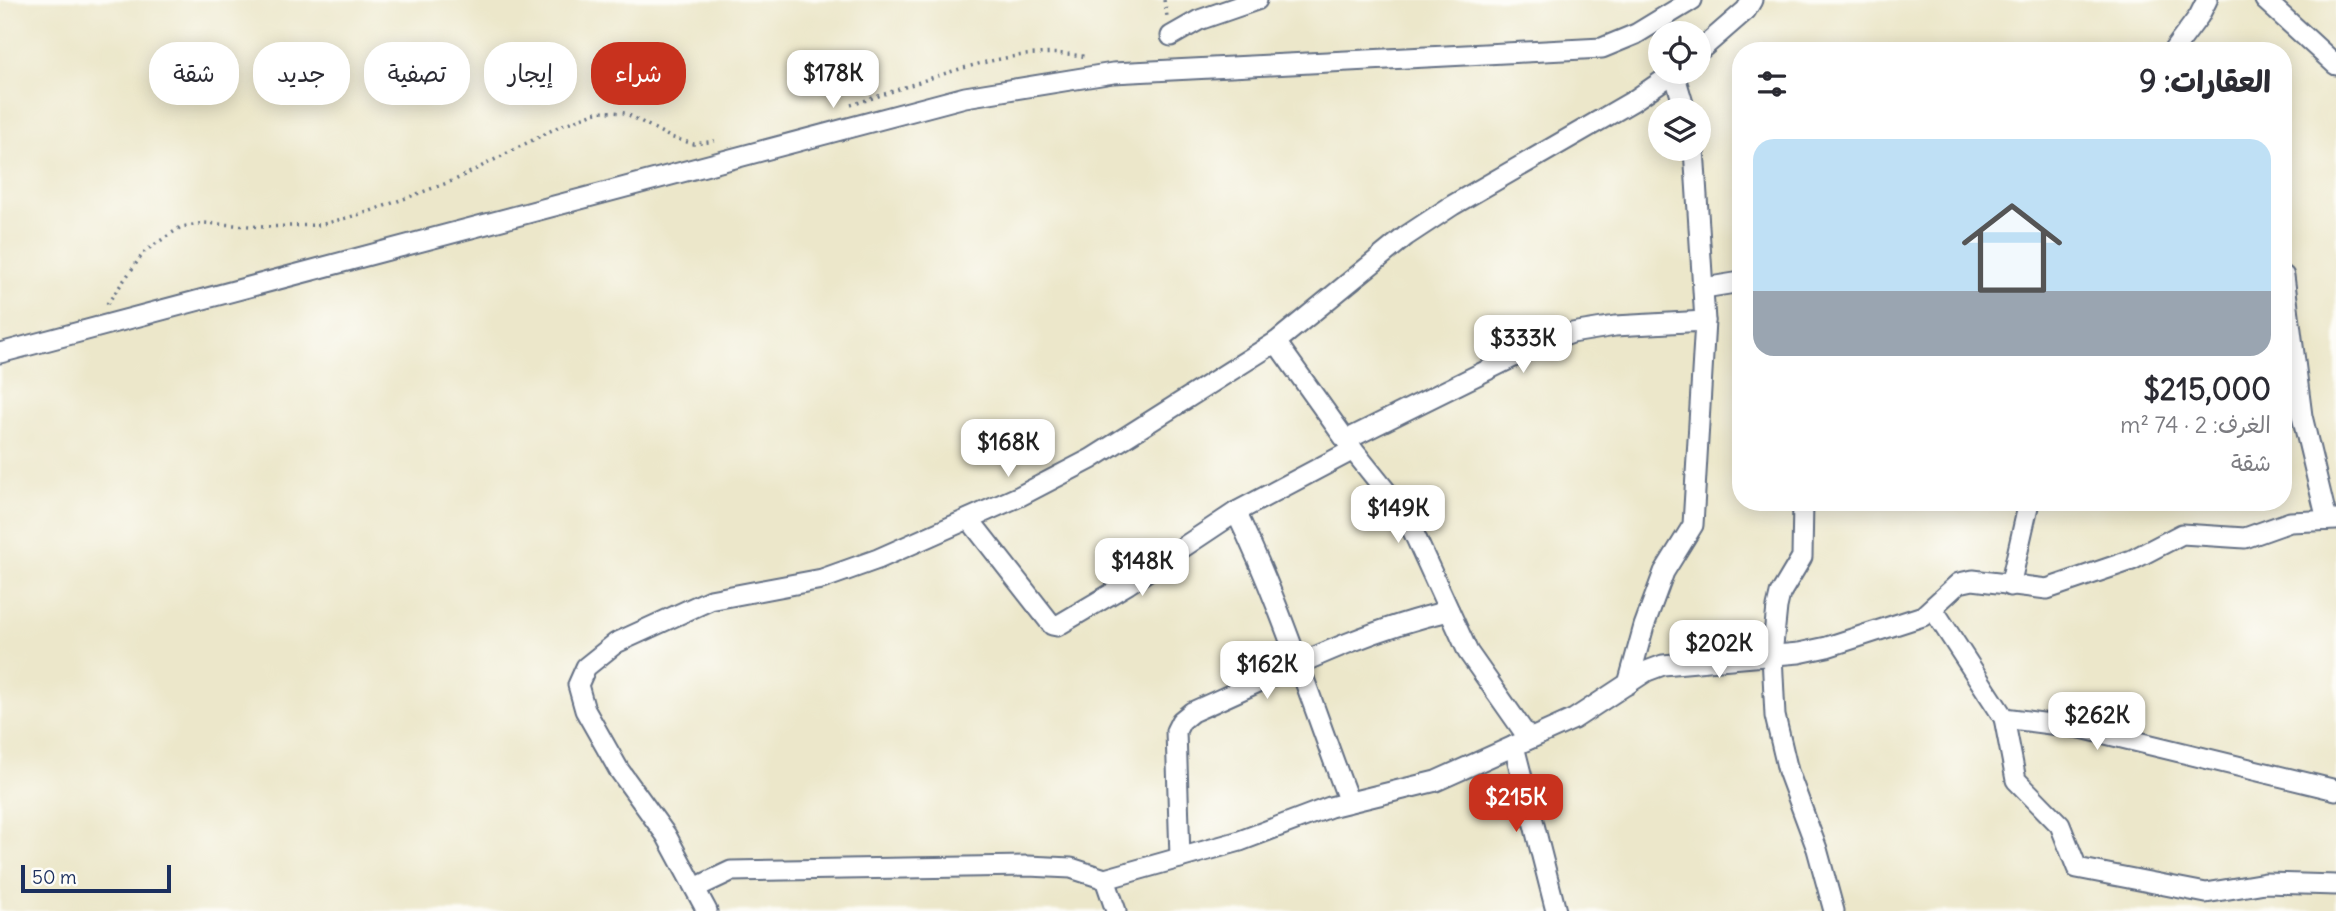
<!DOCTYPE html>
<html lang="ar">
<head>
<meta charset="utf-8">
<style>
  :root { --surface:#fff; --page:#f2f2f3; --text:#2b2b33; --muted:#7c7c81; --accent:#c8321e }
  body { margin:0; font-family:Delius,"Playpen Sans Arabic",sans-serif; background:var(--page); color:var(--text); direction:rtl; height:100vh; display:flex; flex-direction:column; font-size:26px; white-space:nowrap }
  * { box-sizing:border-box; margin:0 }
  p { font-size:23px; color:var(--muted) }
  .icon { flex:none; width:38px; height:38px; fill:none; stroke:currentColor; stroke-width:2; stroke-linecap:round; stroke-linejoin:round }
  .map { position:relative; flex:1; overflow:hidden; direction:ltr }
  .drawer { position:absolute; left:1732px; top:42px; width:560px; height:469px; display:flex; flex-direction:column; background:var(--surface); border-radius:28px; box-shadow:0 4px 18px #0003; direction:rtl }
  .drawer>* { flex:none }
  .top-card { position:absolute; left:21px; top:42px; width:665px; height:63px; direction:rtl; display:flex; gap:14px }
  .buttons { position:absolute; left:1648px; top:21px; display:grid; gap:14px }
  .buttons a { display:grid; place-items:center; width:63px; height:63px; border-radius:50%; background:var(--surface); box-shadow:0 4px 18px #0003; font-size:35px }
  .scale { position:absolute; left:21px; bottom:18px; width:150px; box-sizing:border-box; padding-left:7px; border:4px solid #1b2f5e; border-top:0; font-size:19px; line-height:24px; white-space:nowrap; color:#1b2f5e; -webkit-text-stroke:5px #fdfcf7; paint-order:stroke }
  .price { position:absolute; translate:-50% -60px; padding:0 16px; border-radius:14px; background:#fff; color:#222; font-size:23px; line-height:46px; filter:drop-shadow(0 2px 4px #0008) }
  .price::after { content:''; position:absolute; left:50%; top:42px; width:21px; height:16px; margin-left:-10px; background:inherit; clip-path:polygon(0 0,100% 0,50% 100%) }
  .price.active { background:var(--accent); color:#fff }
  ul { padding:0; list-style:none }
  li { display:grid; align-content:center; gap:14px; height:371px; padding:0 21px }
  li span { display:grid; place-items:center; height:217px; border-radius:21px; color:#555 }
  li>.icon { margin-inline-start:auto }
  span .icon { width:126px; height:126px; fill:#fffc; stroke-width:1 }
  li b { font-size:30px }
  h2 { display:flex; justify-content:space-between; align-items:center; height:84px; padding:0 21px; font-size:30px }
  .pill { padding:0 24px; border-radius:28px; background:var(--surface); box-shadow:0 4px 18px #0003; font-size:24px; line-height:63px }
  .pill.active { background:var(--accent); color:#fff }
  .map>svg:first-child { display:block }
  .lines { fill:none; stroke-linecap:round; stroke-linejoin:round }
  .minor-casing { stroke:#646f84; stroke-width:23 }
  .path { stroke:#646f84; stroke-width:3.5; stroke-dasharray:2 5; stroke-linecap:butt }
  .minor { stroke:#fff; stroke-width:19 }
</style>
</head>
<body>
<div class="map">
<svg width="2336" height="911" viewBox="0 0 2336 911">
  <rect width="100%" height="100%" fill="#fdfcf7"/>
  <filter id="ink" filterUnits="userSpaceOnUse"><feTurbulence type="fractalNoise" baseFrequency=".0143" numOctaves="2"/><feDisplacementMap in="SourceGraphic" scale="14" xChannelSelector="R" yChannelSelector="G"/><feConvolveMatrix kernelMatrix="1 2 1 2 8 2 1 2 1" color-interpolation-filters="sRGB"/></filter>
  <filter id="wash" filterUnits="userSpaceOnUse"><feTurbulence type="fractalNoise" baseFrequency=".00686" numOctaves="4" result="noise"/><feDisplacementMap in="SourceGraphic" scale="28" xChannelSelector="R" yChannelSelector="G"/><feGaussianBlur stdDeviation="1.57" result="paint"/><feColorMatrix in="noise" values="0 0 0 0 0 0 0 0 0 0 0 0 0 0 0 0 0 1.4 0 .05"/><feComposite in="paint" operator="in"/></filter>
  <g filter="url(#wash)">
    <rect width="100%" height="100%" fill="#ece7ca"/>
  </g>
  <g filter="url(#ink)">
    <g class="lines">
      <g class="minor-casing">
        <g id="minor">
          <polyline points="2265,0 2336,65"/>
          <polyline points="1171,36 1199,20 1257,0"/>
          <polyline points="1699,51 1746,10 1752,0"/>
          <polyline points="2173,51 2199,16 2207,0"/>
          <polyline points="1674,73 1685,110"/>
          <polyline points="2284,276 2302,416 2327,520"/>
          <polyline points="1704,288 1741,282"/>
          <polyline points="1276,342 1353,450 1406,516 1468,652 1529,739"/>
          <polyline points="0,353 965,97 1113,73 1602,48 1636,34 1692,0"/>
          <polyline points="1346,440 1536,346 1572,333 1615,326 1705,321"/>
          <polyline points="1803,502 1802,557 1780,594 1777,607 1772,655 1775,716 1788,771 1817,849 1834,911"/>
          <path d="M1236,512C1281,605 1312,705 1349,802"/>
          <polyline points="969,519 1052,625 1057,626 1128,584 1236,512 1353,450"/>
          <polyline points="2010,586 2029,502"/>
          <polyline points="1933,609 2004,718 2081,728 2336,790"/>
          <polyline points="1628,684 1644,626 1664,572 1693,525 1705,321 1694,149"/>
          <polyline points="2004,718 2016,780 2060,825 2077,868 2206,893 2265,883 2336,885"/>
          <polyline points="1514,746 1556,911"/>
          <path d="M1180,858L1176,731L1181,721L1192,712C1277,675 1359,631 1449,611"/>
          <polyline points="1105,879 1240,841 1330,807 1436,781 1574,719 1647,671 1663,665 1799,653 1827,647 1923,616 1959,583 1973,580 2047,589 2132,560 2182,534 2245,538 2290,522 2336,520"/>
          <polyline points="695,888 731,871 1028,866 1071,868 1105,879 1116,911"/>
          <polyline points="707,911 666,835 619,770 585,710 578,685 586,667 616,643 710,600 822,579 878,559 1020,496 1091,459 1276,342 1406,236 1453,205 1633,101 1675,72"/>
        </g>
      </g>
      <g class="path">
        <polyline points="1164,0 1167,16"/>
        <path d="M851,105C923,83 1012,41 1087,57"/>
        <polyline points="107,304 145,251 181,227 204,223 264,227 320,225 368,212 455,180 560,126 599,111 625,113 670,137 694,144 715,141"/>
      </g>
      <use href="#minor" class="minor"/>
    </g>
  </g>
</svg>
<div class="buttons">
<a><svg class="icon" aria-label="locate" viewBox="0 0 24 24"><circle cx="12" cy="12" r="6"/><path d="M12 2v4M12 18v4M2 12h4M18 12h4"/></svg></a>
<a><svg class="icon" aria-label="layers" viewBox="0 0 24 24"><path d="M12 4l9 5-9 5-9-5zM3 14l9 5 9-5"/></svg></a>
</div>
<div class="scale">50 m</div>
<b class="price" style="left:833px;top:110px">$178K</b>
<b class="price" style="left:1523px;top:375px">$333K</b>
<b class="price" style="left:1008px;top:479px">$168K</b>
<b class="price" style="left:1398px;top:545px">$149K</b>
<b class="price" style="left:1142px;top:598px">$148K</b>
<b class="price" style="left:1719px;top:680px">$202K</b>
<b class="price" style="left:1267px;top:701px">$162K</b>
<b class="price" style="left:2097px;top:752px">$262K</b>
<b class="price active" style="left:1516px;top:834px">$215K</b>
<div class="top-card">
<a class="pill active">شراء</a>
<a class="pill">إيجار</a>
<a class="pill">تصفية</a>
<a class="pill">جديد</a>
<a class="pill">شقة</a>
</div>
<section class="drawer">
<h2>العقارات: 9<svg class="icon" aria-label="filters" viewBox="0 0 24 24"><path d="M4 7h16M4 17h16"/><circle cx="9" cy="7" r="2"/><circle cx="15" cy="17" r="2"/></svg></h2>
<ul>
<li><span style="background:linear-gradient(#bfe0f5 70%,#9aa5b1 0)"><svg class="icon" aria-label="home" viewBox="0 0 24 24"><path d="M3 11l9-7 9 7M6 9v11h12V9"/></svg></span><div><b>$215,000</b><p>الغرف: 2 · 74 m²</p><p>شقة</p></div></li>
</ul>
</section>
</div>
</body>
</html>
